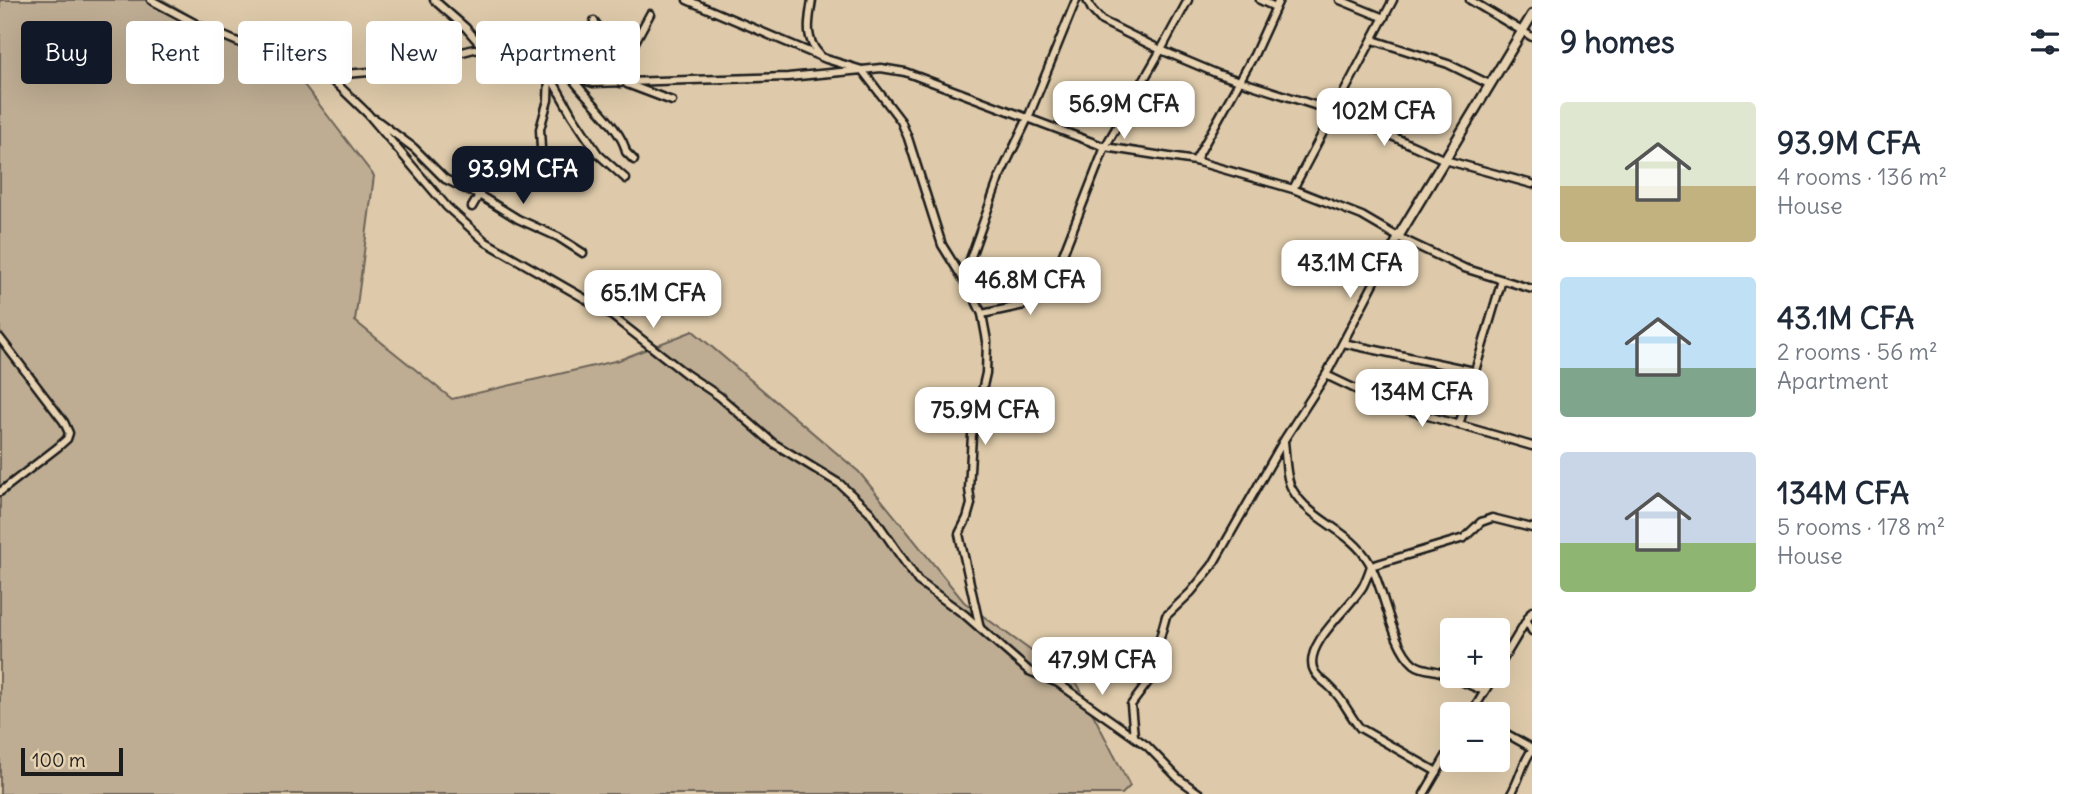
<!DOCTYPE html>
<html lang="en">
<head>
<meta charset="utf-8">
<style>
  :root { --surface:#fff; --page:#f2f2f3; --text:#1f2937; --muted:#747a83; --accent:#111827 }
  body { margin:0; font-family:Delius,sans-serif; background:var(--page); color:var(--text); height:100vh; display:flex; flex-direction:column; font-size:26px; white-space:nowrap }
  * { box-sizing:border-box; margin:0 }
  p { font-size:23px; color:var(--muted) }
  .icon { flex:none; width:38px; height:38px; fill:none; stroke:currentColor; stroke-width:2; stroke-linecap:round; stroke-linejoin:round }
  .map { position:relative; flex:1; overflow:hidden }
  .panel { display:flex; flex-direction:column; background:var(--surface); width:560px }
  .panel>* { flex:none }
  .banner { position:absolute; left:21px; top:21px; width:665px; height:63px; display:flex; gap:14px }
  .controls { position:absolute; left:1440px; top:618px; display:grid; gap:14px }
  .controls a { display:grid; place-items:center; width:70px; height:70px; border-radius:7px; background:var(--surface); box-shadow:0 7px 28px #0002; font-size:35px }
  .scale { position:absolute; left:21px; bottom:18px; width:102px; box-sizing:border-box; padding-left:7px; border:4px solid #1c1c1c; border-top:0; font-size:19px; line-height:24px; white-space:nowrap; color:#1c1c1c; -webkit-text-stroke:5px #e6d1b0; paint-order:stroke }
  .price { position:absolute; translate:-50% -60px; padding:0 16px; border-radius:14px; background:#fff; color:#222; font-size:23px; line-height:46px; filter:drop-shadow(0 2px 4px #0008) }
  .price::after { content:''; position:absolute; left:50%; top:42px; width:21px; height:16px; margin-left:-10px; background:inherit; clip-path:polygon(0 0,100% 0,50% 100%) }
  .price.current { background:var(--accent); color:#fff }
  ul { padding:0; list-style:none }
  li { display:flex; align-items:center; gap:21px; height:175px; padding:0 28px }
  li span { display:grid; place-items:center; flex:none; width:196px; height:140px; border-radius:7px; color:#555 }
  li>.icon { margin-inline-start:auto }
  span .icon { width:84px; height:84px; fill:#fffc; stroke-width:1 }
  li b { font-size:30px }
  h2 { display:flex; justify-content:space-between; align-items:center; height:84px; padding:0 28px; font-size:30px }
  .tag { padding:0 24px; border-radius:7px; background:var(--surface); box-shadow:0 7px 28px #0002; font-size:24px; line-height:63px }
  .tag.current { background:var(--accent); color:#fff }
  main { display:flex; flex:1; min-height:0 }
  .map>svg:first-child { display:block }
  .green { fill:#bead93; stroke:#6d6458; stroke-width:2 }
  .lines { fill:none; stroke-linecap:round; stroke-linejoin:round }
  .minor-casing { stroke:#1c1c1c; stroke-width:11 }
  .tertiary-casing { stroke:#1c1c1c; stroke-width:13 }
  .minor { stroke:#e6d1b0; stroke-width:6 }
  .tertiary { stroke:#e6d1b0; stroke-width:8 }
</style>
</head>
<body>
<main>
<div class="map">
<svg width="1532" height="794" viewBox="0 0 1532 794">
  <rect width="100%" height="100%" fill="#decaaa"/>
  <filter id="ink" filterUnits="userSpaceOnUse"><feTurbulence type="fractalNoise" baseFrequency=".0143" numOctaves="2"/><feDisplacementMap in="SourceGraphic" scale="14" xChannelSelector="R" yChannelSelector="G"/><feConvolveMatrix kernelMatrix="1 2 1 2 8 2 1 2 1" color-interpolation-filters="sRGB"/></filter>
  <g filter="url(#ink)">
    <polygon class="green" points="0,0 163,0 298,77 374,176 355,321 452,399 619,360 693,331 859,472 964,602 1078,685 1130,786 1122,794 0,794"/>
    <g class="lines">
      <g class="minor-casing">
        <g id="minor">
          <polyline points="151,0 198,25 252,48 328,73 345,74 394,70 474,49 514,57 593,83 788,77 862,70 901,121 908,138 942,245 973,295 982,314 987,341 986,373 972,435 969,489 971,504 967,518 959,534 980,628"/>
          <polyline points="434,0 466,28 485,50"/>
          <polyline points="687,0 826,59 862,70 881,68 905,72 1105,147 1195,161 1293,189 1362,216 1398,237 1464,268 1532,289"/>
          <path d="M812,0C809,21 804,37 819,54"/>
          <polyline points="1087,0 1092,10 1102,21 1161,50 1218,74 1345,115 1445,160 1532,184"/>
          <polyline points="1260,0 1275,7"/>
          <polyline points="1340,0 1384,18"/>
          <polyline points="1470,0 1532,37"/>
          <polyline points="594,21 623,61"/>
          <polyline points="1373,40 1448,64 1489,84"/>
          <polyline points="546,69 572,115 598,154 626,179"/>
          <polyline points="322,74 338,85 368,114 447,207 486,242 603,309 686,374 719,396 773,443 840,484 870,512 918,581 965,615 1029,671 1058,683 1147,746 1179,779 1200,794"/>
          <path d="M571,77C585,97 623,130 626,152L634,160"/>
          <polyline points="620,83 618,67 628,55 650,14"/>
          <polyline points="627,84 672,101"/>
          <polyline points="375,119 414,148 445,179 479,195"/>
          <polyline points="1195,161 1254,55 1279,0"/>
          <polyline points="542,169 540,129 548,100 549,74"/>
          <polyline points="1293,189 1393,0"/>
          <polyline points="472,207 479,195 518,219 558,237 583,253"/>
          <polyline points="963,279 999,178 1028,118 1076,0"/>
          <polyline points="982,314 1024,305 1037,299 1053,280 1105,147 1161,50 1188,0"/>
          <polyline points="0,338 64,422 69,433 67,439 58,447 0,492"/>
          <polyline points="1343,343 1474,371"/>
          <polyline points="1326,375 1387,404 1532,446"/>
          <polyline points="1459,425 1502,280"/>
          <path d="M1284,442C1286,455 1285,477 1292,489C1311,522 1350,529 1369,562C1385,590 1391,645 1414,664C1422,670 1431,669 1440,672C1455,678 1469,685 1484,691"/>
          <polyline points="1527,621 1532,631"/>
          <polyline points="1498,668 1532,611"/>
          <polyline points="1471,714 1494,676"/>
          <polyline points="1498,729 1532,748"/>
          <polyline points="1134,736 1131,705 1157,670 1158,645 1166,616 1191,592 1212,566 1284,440 1326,375 1398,237"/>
          <path d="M1437,772L1360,728C1349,715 1344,700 1331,688C1325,681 1316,678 1313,668C1305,643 1351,607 1363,586C1366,580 1369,572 1371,566L1464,538L1481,522L1492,518L1532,528"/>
          <polyline points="1424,794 1452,746"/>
          <path d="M1511,794C1520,779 1522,763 1532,750"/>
        </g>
      </g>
      <g class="tertiary-casing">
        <polyline id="tertiary" points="1398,237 1532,15"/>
      </g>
      <use href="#minor" class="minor"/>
      <use href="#tertiary" class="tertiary"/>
    </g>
  </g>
</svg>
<div class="controls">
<a>+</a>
<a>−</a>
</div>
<div class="scale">100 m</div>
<b class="price" style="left:1124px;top:141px">56.9M CFA</b>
<b class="price" style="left:1384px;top:148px">102M CFA</b>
<b class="price current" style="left:523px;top:206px">93.9M CFA</b>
<b class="price" style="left:1350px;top:300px">43.1M CFA</b>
<b class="price" style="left:1030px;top:317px">46.8M CFA</b>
<b class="price" style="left:653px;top:330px">65.1M CFA</b>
<b class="price" style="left:1422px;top:429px">134M CFA</b>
<b class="price" style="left:985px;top:447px">75.9M CFA</b>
<b class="price" style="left:1102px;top:697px">47.9M CFA</b>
<div class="banner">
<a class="tag current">Buy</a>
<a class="tag">Rent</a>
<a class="tag">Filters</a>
<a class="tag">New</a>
<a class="tag">Apartment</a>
</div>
</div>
<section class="panel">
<h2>9 homes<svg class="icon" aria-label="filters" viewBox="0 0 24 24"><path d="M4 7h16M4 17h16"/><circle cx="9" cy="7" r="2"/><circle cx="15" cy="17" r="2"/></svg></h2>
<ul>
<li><span style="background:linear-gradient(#dfe7d0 60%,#c2b280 0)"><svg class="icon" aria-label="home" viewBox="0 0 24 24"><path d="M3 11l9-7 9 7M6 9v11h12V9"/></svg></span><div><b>93.9M CFA</b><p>4 rooms · 136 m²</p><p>House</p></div></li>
<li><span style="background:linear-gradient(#bfe0f5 65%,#7fa58c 0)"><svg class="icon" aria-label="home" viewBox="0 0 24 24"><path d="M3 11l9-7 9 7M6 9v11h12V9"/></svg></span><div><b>43.1M CFA</b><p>2 rooms · 56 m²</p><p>Apartment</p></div></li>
<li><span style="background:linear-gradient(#c9d6e8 65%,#8fb573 0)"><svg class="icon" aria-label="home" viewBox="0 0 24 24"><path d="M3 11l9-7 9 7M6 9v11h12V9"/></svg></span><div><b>134M CFA</b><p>5 rooms · 178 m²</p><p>House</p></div></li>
</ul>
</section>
</main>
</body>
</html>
